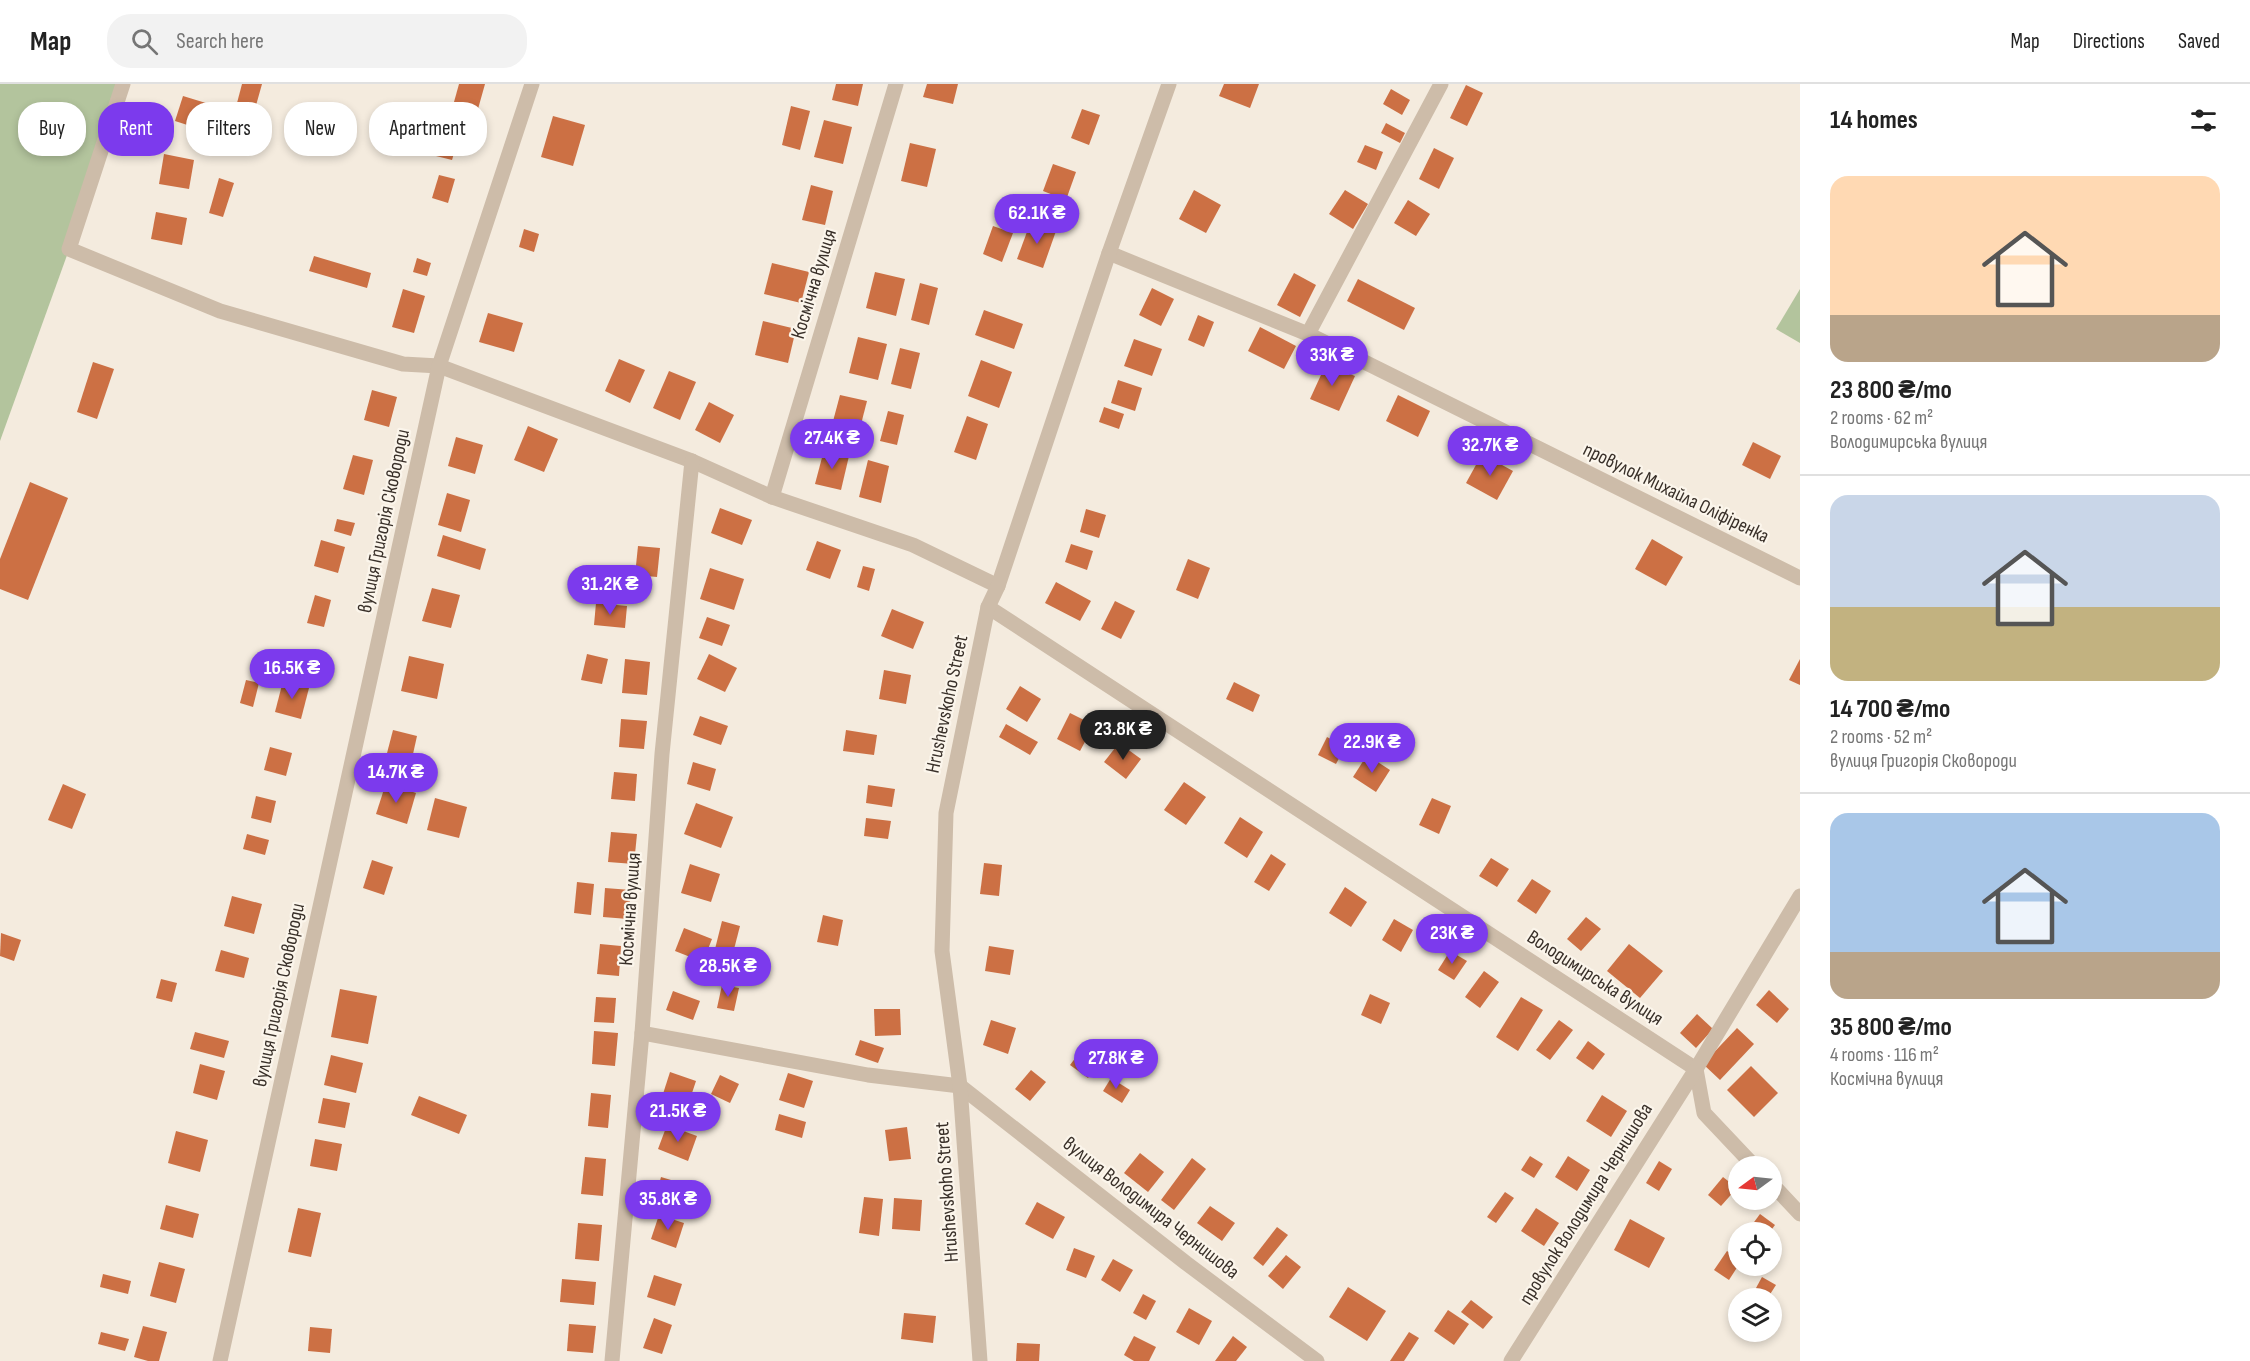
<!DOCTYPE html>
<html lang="en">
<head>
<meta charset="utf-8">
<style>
  :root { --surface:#fff; --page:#f2f2f2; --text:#222; --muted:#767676; --line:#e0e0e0; --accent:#7c3aed }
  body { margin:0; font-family:"Sofia Sans Condensed",sans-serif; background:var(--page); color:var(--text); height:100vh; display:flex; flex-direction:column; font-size:22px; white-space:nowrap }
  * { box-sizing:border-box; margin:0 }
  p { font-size:20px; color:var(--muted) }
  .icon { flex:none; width:33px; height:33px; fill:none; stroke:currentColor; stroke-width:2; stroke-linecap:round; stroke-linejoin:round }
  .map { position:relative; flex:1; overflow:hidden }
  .details { display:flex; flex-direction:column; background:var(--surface); width:450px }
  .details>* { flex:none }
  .guide { position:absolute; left:18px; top:18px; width:570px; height:54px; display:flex; gap:12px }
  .needle { width:39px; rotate:255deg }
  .tools { position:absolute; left:1728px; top:1072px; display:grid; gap:12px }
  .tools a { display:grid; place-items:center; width:54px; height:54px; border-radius:50%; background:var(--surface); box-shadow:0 3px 9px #0003; font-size:30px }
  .price { position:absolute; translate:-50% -51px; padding:0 14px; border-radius:21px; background:var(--accent); color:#fff; font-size:20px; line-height:39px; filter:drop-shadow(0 2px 3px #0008) }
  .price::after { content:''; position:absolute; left:50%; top:36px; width:18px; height:14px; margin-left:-9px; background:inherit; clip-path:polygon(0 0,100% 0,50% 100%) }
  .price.selected { background:#222; color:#fff }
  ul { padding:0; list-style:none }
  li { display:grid; align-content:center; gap:12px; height:318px; padding:0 30px }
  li+li { border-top:2px solid var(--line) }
  li span { display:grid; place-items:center; height:186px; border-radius:18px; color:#555 }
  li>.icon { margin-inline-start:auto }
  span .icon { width:108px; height:108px; fill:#fffc; stroke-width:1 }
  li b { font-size:26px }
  h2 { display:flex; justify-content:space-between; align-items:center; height:72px; padding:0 30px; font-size:26px }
  .pill { padding:0 21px; border-radius:24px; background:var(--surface); box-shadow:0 3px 9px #0003; font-size:21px; line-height:54px }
  .pill.selected { background:var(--accent); color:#fff }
  header { display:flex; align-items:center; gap:36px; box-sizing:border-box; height:84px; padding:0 30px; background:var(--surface); border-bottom:2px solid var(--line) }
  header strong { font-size:28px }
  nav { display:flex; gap:33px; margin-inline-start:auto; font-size:21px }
  .search { width:420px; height:54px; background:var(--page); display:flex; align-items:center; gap:15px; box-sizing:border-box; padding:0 21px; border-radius:24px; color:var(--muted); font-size:22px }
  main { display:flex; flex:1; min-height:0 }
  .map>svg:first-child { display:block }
  .green { fill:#b3c49d }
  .building { fill:#cc7044 }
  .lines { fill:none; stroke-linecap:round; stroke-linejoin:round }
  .minor { stroke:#cdbca9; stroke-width:15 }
  .labels { text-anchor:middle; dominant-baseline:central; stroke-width:4.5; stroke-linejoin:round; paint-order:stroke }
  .street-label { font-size:20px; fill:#393029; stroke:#fbf5eb }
</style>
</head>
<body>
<header>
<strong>Map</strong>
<div class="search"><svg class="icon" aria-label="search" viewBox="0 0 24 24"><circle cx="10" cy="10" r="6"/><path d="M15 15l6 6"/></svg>Search here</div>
<nav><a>Map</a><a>Directions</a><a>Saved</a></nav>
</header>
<main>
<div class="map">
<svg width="1800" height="1277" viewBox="0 0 1800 1277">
  <rect width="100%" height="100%" fill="#f4ebde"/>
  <g class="green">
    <polygon points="0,0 119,0 79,138 0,357"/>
    <polygon points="1800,205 1800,259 1776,245"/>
  </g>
  <g class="building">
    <polygon points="242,0 262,0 255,25 237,19"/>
    <polygon points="459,0 485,0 478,25 454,18"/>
    <polygon points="836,0 863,0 858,22 832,16"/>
    <polygon points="927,0 958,0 953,20 923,13"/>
    <polygon points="1224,0 1259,0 1250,24 1219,12"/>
    <polygon points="1466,1 1483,9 1467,42 1450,34"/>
    <polygon points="1391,5 1410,16 1402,31 1383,20"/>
    <polygon points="183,12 219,23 212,49 175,37"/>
    <polygon points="791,22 810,27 800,66 782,61"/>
    <polygon points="1082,25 1100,31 1089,61 1071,54"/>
    <polygon points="553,32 585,41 573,82 541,73"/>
    <polygon points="824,36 852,43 843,80 814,73"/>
    <polygon points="1386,39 1405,49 1400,59 1381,49"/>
    <polygon points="234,49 248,53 243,68 230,64"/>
    <polygon points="910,59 936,65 927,103 901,97"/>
    <polygon points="439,61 455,66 452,76 436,72"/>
    <polygon points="1365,61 1383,68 1376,86 1357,78"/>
    <polygon points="1434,64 1454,74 1439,105 1419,95"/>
    <polygon points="164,70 194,76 189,105 159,100"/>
    <polygon points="1053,80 1076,88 1066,116 1043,107"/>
    <polygon points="439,91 455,95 448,119 432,114"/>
    <polygon points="219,94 234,99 223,133 209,129"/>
    <polygon points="811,101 833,107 825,141 802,136"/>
    <polygon points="1194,106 1221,121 1206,149 1179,135"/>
    <polygon points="1345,106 1368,120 1353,145 1329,130"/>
    <polygon points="1408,116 1430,130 1416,152 1394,139"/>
    <polygon points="156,128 187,134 182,161 151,155"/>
    <polygon points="1031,137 1056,147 1043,184 1017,175"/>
    <polygon points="993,142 1013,149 1002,178 983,170"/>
    <polygon points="524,145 539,150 534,168 519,163"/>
    <polygon points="314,172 371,189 367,204 309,187"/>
    <polygon points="417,174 431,179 427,192 413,188"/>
    <polygon points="772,179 809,188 801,219 764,210"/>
    <polygon points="875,188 905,195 896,232 866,224"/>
    <polygon points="1294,189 1316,201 1300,233 1277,221"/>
    <polygon points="1358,195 1415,224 1404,246 1347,217"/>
    <polygon points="920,199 938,204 929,241 911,236"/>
    <polygon points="1152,204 1174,215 1161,242 1139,231"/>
    <polygon points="403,205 425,212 414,249 392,243"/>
    <polygon points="984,226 1023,240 1014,265 975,251"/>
    <polygon points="488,229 523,239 514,268 479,258"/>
    <polygon points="1198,231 1214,238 1204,263 1188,256"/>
    <polygon points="763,237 796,245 788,279 755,271"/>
    <polygon points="1260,243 1296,262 1284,285 1248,267"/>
    <polygon points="858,253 887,260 878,296 849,289"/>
    <polygon points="1134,255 1162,265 1152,292 1124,282"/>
    <polygon points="900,264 920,269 911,305 891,300"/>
    <polygon points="619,275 645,286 630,319 605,307"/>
    <polygon points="981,276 1012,288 999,324 968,312"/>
    <polygon points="93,278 114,285 97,335 77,328"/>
    <polygon points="1326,280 1355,292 1339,327 1310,315"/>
    <polygon points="669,287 696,298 680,336 653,324"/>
    <polygon points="1118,296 1142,304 1135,327 1111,319"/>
    <polygon points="372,306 397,313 389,343 364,336"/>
    <polygon points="840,311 867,317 859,348 832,341"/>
    <polygon points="1398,311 1430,327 1418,353 1386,337"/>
    <polygon points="709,318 734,331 720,359 695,346"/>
    <polygon points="1104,323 1124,330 1119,345 1099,338"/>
    <polygon points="888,327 904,331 897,361 880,357"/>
    <polygon points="967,332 988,340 976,376 954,368"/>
    <polygon points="528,342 558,355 544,388 514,376"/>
    <polygon points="456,353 483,361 475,390 448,382"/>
    <polygon points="1753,358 1781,372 1770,395 1742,381"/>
    <polygon points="824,366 849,372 841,406 815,400"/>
    <polygon points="1482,370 1513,387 1497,416 1466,399"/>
    <polygon points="353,371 373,376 364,411 343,405"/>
    <polygon points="868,376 889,382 881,419 859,413"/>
    <polygon points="30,398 68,414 28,516 0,505 0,475"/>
    <polygon points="447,409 470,416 461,448 438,441"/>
    <polygon points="720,424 752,436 742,461 711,449"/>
    <polygon points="1086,425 1106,431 1099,454 1080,448"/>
    <polygon points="337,435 355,439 351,452 334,447"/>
    <polygon points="443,451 486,465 480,486 437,472"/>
    <polygon points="1652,455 1683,473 1666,502 1635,485"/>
    <polygon points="321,456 345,463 338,489 314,482"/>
    <polygon points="817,457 841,466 830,495 806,486"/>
    <polygon points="1071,460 1093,467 1087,486 1065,478"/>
    <polygon points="638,462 660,464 657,493 635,491"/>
    <polygon points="1188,475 1210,484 1198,515 1176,506"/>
    <polygon points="863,482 875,485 869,507 857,503"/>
    <polygon points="710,484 744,495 734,526 700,515"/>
    <polygon points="1056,498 1091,517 1080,537 1045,519"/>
    <polygon points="432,504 460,511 451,544 422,537"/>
    <polygon points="315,511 331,516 324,543 307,539"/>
    <polygon points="1115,517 1135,527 1121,555 1101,545"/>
    <polygon points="596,519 627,522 625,544 594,541"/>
    <polygon points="892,525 924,538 913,565 881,552"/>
    <polygon points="707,533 730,541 722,562 699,554"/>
    <polygon points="587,570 608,575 602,600 581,596"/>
    <polygon points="709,570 737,584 725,608 697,595"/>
    <polygon points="409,572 444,580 437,615 401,607"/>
    <polygon points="625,575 650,578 647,611 622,609"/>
    <polygon points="1800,575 1800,601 1789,596"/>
    <polygon points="884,586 911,591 906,620 879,615"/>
    <polygon points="246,596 259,599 253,623 240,619"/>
    <polygon points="283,597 309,604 301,635 275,628"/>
    <polygon points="1234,598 1260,611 1253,628 1226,615"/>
    <polygon points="1020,602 1041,615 1027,638 1006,625"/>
    <polygon points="1070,629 1094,641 1080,667 1057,655"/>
    <polygon points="700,632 728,642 721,661 693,651"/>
    <polygon points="621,635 647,637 644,665 619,663"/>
    <polygon points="1006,640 1038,658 1030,671 999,653"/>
    <polygon points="393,646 417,652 411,679 386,673"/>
    <polygon points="846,646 877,651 874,671 843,667"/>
    <polygon points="1327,653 1345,663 1336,680 1318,671"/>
    <polygon points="1119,659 1141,675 1126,695 1104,678"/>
    <polygon points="270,663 292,669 286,692 264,686"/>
    <polygon points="1367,671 1390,686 1376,708 1353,693"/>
    <polygon points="693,678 716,685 710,707 687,700"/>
    <polygon points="614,688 637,690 635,717 611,715"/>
    <polygon points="1184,698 1206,713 1186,741 1164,726"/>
    <polygon points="386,699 416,709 407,740 376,730"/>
    <polygon points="63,700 86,710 72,745 48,736"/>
    <polygon points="868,701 895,705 892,723 866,719"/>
    <polygon points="256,712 276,717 271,739 251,734"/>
    <polygon points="435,714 467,723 459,754 427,746"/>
    <polygon points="1432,714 1451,722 1439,750 1419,741"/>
    <polygon points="696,719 733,733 721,764 684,750"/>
    <polygon points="1240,733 1263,748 1247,774 1224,759"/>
    <polygon points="866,734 891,737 888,755 864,752"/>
    <polygon points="611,748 637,750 634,780 608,778"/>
    <polygon points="247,750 269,756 265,771 243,765"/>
    <polygon points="1271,770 1286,780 1269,807 1254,798"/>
    <polygon points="1491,774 1509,785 1497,803 1479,792"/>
    <polygon points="372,776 393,783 384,811 363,804"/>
    <polygon points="984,779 1002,781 999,812 980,810"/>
    <polygon points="690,780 720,790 711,818 681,809"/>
    <polygon points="1532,795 1551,807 1536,830 1517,817"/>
    <polygon points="577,798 594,800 591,831 574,829"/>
    <polygon points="1345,803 1367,818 1351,843 1329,829"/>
    <polygon points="605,804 631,806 628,835 603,833"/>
    <polygon points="232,812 262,820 254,850 224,842"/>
    <polygon points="823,831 843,836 838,862 817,858"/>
    <polygon points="1586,833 1601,845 1581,867 1567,855"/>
    <polygon points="1394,835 1413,846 1401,868 1382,856"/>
    <polygon points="722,837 740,842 732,873 714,869"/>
    <polygon points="684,844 712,855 703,878 675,867"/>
    <polygon points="1,849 21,856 14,877 0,872"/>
    <polygon points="600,860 621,862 619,892 597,890"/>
    <polygon points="1629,860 1663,887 1640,914 1607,887"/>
    <polygon points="989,862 1014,866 1010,891 985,887"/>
    <polygon points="221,866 249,874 244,894 215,887"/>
    <polygon points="1450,867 1467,877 1454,896 1438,886"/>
    <polygon points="1484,887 1499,898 1480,924 1465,913"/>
    <polygon points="161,895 177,899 172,918 156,914"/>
    <polygon points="722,901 739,904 734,927 717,924"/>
    <polygon points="340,905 377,912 368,960 331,953"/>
    <polygon points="1769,906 1789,925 1777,939 1756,921"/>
    <polygon points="673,907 700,917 693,936 666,926"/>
    <polygon points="1370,910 1390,919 1381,940 1361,931"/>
    <polygon points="596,913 616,914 614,939 594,938"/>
    <polygon points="1521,913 1543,926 1518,967 1496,953"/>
    <polygon points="874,925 900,925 901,951 875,952"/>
    <polygon points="1697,930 1713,945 1696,964 1680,949"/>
    <polygon points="991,936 1016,944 1008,970 983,961"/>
    <polygon points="1559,936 1573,946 1550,976 1536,966"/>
    <polygon points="1737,944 1754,960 1720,996 1703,980"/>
    <polygon points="594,947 618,949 615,982 592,980"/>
    <polygon points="195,948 229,957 224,974 190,965"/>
    <polygon points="860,956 884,964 878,979 855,971"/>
    <polygon points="1089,956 1107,969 1088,994 1070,981"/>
    <polygon points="1588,957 1605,970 1593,986 1576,974"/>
    <polygon points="331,971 363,979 356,1009 324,1001"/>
    <polygon points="200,980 225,987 217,1016 193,1009"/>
    <polygon points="1751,982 1778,1009 1754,1033 1727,1006"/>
    <polygon points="1031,986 1046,998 1030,1017 1015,1005"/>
    <polygon points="670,988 696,997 688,1021 662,1013"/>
    <polygon points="788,989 813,997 804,1024 779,1016"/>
    <polygon points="720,991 739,1000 730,1019 711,1010"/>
    <polygon points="1111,994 1130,1006 1122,1019 1103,1007"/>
    <polygon points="591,1009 611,1011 608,1044 588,1042"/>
    <polygon points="1602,1011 1627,1027 1611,1053 1586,1037"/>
    <polygon points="419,1012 467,1031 459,1050 411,1031"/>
    <polygon points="323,1014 350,1019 345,1044 318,1039"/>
    <polygon points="779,1030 806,1038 802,1054 775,1046"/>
    <polygon points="667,1041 697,1052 688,1077 658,1065"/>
    <polygon points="907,1043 911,1075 889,1077 885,1046"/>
    <polygon points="176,1047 208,1056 200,1088 168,1079"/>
    <polygon points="315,1055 342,1060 337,1087 310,1082"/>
    <polygon points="1140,1069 1164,1088 1148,1108 1124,1089"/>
    <polygon points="1530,1072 1543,1080 1534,1094 1521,1086"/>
    <polygon points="1568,1072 1590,1086 1577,1107 1555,1093"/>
    <polygon points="585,1073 606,1075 603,1112 581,1110"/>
    <polygon points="1192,1074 1206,1085 1174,1126 1161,1116"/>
    <polygon points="1659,1077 1672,1085 1659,1107 1646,1099"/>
    <polygon points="661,1093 691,1102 684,1126 654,1118"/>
    <polygon points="1723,1093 1737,1104 1721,1122 1708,1111"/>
    <polygon points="1505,1108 1514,1114 1496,1139 1487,1133"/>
    <polygon points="864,1113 883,1115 879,1152 859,1149"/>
    <polygon points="894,1114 922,1116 920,1147 892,1145"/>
    <polygon points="1037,1118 1065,1133 1053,1155 1025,1140"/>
    <polygon points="166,1121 199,1130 193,1154 160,1145"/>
    <polygon points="1210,1122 1235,1139 1222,1157 1197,1139"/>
    <polygon points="298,1124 321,1129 311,1173 288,1168"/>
    <polygon points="1536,1124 1559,1139 1544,1162 1521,1147"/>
    <polygon points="1760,1130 1775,1141 1769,1149 1746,1149"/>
    <polygon points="659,1131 684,1139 676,1164 651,1155"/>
    <polygon points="1630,1135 1665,1154 1649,1184 1614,1166"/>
    <polygon points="578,1139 602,1141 599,1177 575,1175"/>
    <polygon points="1277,1143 1288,1151 1263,1182 1253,1174"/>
    <polygon points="1074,1164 1095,1172 1086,1194 1066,1186"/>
    <polygon points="1727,1167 1738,1174 1738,1182 1729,1196 1714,1186"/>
    <polygon points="1286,1171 1301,1183 1283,1205 1268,1192"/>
    <polygon points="1113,1175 1133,1186 1120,1208 1101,1196"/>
    <polygon points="159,1178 185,1185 176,1219 150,1212"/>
    <polygon points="103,1190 131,1197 128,1210 100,1203"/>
    <polygon points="654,1191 682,1200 675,1222 647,1213"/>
    <polygon points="1762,1193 1776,1201 1767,1215 1750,1215"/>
    <polygon points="562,1195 596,1198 594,1221 560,1218"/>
    <polygon points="1348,1203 1386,1227 1367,1257 1329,1233"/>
    <polygon points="1143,1210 1156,1217 1146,1236 1133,1229"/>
    <polygon points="1471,1216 1493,1233 1483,1245 1461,1228"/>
    <polygon points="1189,1224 1212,1237 1199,1261 1176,1248"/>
    <polygon points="1448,1226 1469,1240 1454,1261 1434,1247"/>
    <polygon points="904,1229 936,1232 933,1259 901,1255"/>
    <polygon points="654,1234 672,1241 662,1270 643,1264"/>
    <polygon points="569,1240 596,1242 593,1269 567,1267"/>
    <polygon points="143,1242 167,1248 159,1277 148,1277 134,1273"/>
    <polygon points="310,1243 332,1245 330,1269 308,1267"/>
    <polygon points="101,1248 129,1255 125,1267 98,1260"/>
    <polygon points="1409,1248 1419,1254 1404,1277 1390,1277"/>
    <polygon points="1134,1252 1156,1263 1149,1277 1134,1277 1124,1271"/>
    <polygon points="1233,1252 1247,1263 1236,1277 1215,1277"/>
    <polygon points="1017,1259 1040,1260 1039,1277 1016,1277"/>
  </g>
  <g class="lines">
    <g class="minor">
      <polyline points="123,0 69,165 220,227 403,280 439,282 692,377 772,413 913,461 998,502"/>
      <polyline points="1109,169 1308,250 1800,494"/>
      <polyline points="1308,250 1441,0"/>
      <polyline points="772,413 896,0"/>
      <polyline points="988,523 1696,985 1704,1029 1755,1083"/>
      <polyline points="642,949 868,991 960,1002 1186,1179 1317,1277"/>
      <polyline points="1772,1100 1800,1130"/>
      <polyline points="220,1277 439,282 532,0"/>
      <polyline points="612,1277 642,949 662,670 692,377"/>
      <polyline points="980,1277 960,1002 942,867 946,729 988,523 998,502 1109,169 1169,0"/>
      <polyline points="1511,1277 1696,985 1800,812"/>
    </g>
  </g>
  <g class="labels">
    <g class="street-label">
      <text transform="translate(814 200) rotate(-73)">Космічна вулиця</text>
      <text transform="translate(1676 409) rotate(26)">провулок Михайла Оліфіренка</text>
      <text transform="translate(384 437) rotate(-78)">вулиця Григорія Сковороди</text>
      <text transform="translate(947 620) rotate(-78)">Hrushevskoho Street</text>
      <text transform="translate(630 825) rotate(-86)">Космічна вулиця</text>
      <text transform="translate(1595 894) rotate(33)">Володимирська вулиця</text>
      <text transform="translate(279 911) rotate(-78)">вулиця Григорія Сковороди</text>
      <text transform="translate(947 1108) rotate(-94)">Hrushevskoho Street</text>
      <text transform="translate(1586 1120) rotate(-58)">провулок Володимира Чернишова</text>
      <text transform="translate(1151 1124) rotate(38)">вулиця Володимира Чернишова</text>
    </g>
  </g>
</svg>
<div class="tools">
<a><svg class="needle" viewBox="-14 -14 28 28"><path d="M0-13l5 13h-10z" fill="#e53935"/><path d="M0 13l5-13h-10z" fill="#767676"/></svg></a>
<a><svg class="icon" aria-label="locate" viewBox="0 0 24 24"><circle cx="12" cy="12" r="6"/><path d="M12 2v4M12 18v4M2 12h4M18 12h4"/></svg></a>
<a><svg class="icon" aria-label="layers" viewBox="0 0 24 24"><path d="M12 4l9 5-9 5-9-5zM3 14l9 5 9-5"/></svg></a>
</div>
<b class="price" style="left:1037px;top:161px">62.1K ₴</b>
<b class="price" style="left:1332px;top:303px">33K ₴</b>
<b class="price" style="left:832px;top:386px">27.4K ₴</b>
<b class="price" style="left:1490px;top:393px">32.7K ₴</b>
<b class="price" style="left:610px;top:532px">31.2K ₴</b>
<b class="price" style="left:292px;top:616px">16.5K ₴</b>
<b class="price selected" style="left:1123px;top:677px">23.8K ₴</b>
<b class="price" style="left:1372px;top:690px">22.9K ₴</b>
<b class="price" style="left:396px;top:720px">14.7K ₴</b>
<b class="price" style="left:1452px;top:881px">23K ₴</b>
<b class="price" style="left:728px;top:914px">28.5K ₴</b>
<b class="price" style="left:1116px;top:1006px">27.8K ₴</b>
<b class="price" style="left:678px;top:1059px">21.5K ₴</b>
<b class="price" style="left:668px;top:1147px">35.8K ₴</b>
<div class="guide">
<a class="pill">Buy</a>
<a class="pill selected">Rent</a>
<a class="pill">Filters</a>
<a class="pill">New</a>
<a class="pill">Apartment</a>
</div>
</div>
<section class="details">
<h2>14 homes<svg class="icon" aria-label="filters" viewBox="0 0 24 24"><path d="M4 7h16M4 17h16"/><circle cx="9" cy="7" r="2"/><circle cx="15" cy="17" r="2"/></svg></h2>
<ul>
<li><span style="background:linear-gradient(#ffd9b3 75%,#b9a48a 0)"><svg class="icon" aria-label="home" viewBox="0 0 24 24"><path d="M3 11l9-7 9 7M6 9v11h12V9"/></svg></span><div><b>23 800 ₴/mo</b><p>2 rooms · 62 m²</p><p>Володимирська вулиця</p></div></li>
<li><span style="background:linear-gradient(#c9d6e8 60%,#c2b280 0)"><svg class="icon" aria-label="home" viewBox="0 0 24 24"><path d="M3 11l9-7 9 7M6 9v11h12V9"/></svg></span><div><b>14 700 ₴/mo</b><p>2 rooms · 52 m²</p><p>вулиця Григорія Сковороди</p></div></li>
<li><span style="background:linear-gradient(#a9c7e8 75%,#b9a48a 0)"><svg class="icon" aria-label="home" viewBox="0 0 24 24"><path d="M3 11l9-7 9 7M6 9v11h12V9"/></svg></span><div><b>35 800 ₴/mo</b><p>4 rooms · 116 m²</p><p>Космічна вулиця</p></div></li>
</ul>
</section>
</main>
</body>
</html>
